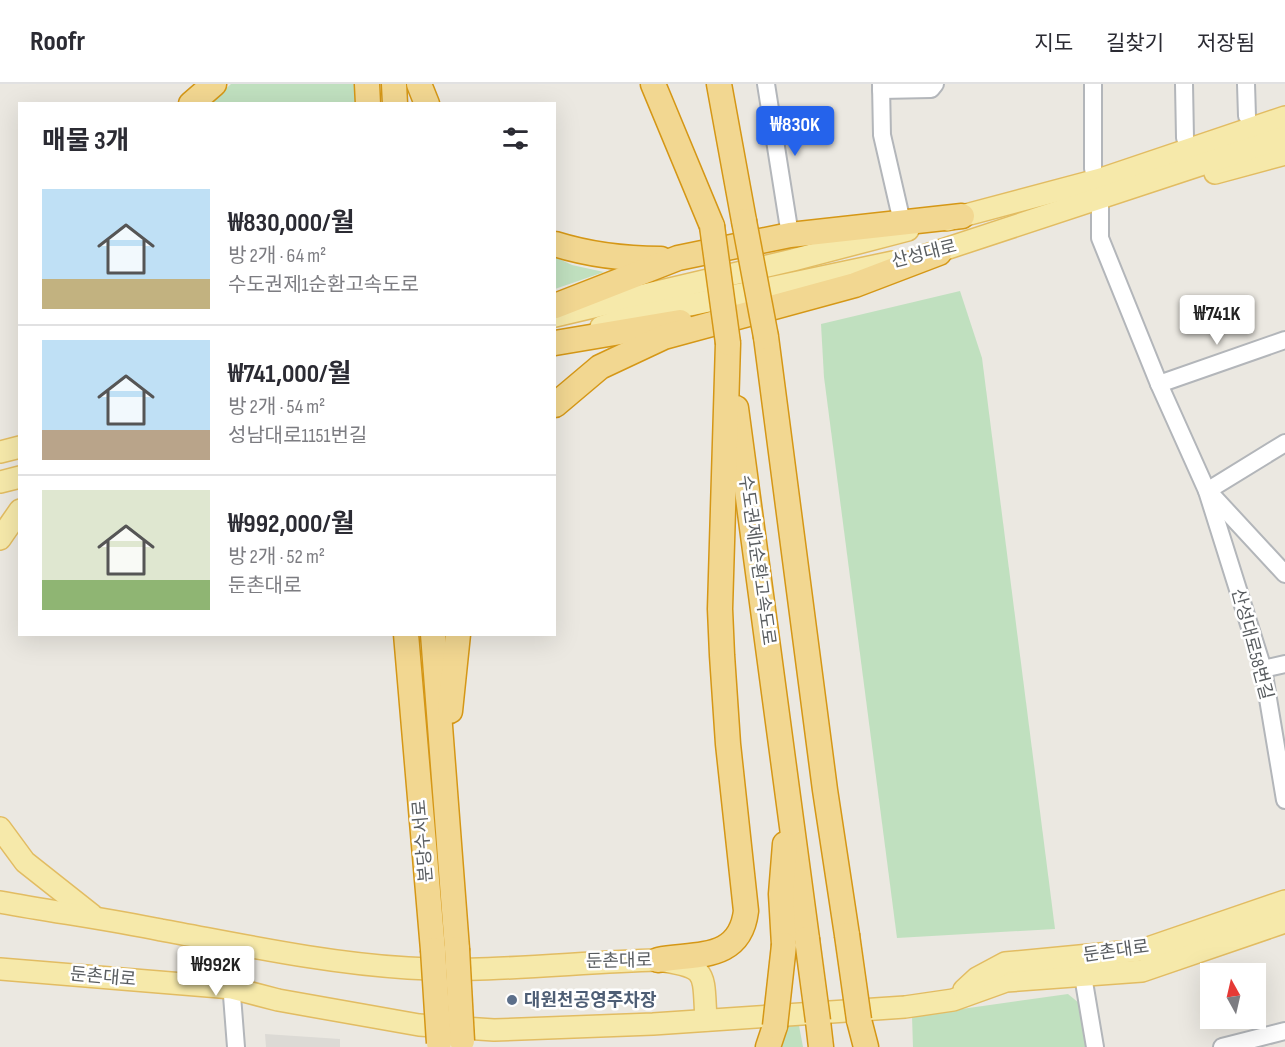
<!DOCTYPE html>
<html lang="ko">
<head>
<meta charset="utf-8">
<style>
  :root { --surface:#fff; --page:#f7f7f7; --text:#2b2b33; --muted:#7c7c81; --line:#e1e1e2; --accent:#2563eb }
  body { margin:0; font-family:"Sofia Sans Condensed","Noto Sans KR",sans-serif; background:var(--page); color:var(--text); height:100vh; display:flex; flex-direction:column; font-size:22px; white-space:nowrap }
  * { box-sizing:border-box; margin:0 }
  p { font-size:20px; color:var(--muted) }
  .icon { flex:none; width:33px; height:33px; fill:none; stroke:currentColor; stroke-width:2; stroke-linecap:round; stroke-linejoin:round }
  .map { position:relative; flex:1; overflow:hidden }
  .details { position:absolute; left:18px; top:18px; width:538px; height:534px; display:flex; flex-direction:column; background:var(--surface); border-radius:0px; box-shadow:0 6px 24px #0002 }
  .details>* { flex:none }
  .needle { width:39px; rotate:352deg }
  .tools { position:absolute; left:1200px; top:879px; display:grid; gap:12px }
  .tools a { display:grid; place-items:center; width:66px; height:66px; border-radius:0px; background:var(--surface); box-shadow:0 6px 24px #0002; font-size:30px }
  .price { position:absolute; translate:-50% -51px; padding:0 14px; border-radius:6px; background:#fff; color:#222; font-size:20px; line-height:39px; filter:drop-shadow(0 2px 3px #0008) }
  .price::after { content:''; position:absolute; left:50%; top:36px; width:18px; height:14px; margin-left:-9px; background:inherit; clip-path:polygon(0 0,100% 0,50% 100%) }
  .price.selected { background:var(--accent); color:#fff }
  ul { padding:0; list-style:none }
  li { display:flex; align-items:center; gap:18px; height:150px; padding:0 24px }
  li+li { border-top:2px solid var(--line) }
  li span { display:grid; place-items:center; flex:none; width:168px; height:120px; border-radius:0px; color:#555 }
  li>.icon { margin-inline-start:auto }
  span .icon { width:72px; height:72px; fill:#fffc; stroke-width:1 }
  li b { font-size:26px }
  h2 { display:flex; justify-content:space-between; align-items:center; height:72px; padding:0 24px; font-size:26px }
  header { display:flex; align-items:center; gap:36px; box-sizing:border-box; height:84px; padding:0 30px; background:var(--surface); border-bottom:2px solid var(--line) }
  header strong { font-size:28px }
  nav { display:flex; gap:33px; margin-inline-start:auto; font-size:21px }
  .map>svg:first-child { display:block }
  .industrial { fill:#dcdad5 }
  .green { fill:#c0e0bf }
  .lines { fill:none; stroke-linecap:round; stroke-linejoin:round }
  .minor-casing { stroke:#b3b6ba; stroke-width:20 }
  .major-casing { stroke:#e2bc62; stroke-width:24 }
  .highway-casing { stroke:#d59716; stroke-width:27 }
  .minor { stroke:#fff; stroke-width:16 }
  .major { stroke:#f6e9aa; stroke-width:21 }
  .highway { stroke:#f2d791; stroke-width:24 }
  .highway-bridge-casing { stroke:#d59716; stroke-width:27; stroke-linecap:butt }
  .highway-bridge { stroke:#f2d791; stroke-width:24 }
  .service-dot { fill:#5c6f8a; stroke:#fff; stroke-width:2 }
  .labels { text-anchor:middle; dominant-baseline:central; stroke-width:5; stroke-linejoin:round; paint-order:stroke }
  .street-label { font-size:18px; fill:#595d60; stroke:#fff }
  .service-label { font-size:18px; font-weight:bold; fill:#4e5e75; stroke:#fff; text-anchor:start }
</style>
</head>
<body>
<header>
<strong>Roofr</strong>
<nav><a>지도</a><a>길찾기</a><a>저장됨</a></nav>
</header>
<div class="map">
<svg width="1285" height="963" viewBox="0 0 1285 963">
  <rect width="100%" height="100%" fill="#ebe8e1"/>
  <polygon class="industrial" points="265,950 340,955 340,963 266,963"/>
  <g class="green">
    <polygon points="231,0 354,0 356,19 210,19"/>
    <polygon points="555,173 572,181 604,188 555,205"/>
    <polygon points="960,207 982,274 1055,845 897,854 824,293 821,240"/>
    <polygon points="1068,910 1085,924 1089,963 913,963 912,932"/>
    <polygon points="795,920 803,963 782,963 783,958"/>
  </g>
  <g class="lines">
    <g class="minor-casing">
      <g id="minor">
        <polyline points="766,0 790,151"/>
        <polyline points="881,0 882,51 902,138"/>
        <polyline points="1093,0 1093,85"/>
        <polyline points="1184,0 1185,54"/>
        <polyline points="1246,0 1247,32"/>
        <polyline points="881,6 931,5 935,0"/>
        <polyline points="1100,116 1100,154 1159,300 1207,407 1263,585 1285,716"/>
        <polyline points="1159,300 1285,256"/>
        <polyline points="1207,407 1285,359"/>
        <polyline points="1210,409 1285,490"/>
        <polyline points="1263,585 1285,580"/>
        <polyline points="228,860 236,963"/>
        <polyline points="1083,892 1095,963"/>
        <polyline points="1222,963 1285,947"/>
      </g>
    </g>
    <g class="major-casing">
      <g id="major">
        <polyline points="1215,89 1285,70"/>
        <polyline points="947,136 1101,95 1285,33"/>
        <polyline points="924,172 1285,53"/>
        <polyline points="555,232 793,176 908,146"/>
        <polyline points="601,243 628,234 893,178"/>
        <polyline points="0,368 20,363"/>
        <polyline points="0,398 20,393"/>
        <polyline points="0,455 20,426"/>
        <polyline points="0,744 25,778 92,831"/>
        <path d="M0,818C54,828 108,835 161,846C243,861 325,879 408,884C491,889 575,878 658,876C709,883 703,888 706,936"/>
        <polyline points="0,885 232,904 278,916 419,941 494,946 653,940 905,923 953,916 1006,897 1142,887 1285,838"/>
        <polyline points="964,906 977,894 1005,879 1142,866 1285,817"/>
      </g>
    </g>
    <g class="highway-casing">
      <g id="highway">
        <polyline points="367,0 368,20"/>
        <polyline points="394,0 395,20"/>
        <polyline points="419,0 427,20"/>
        <polyline points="653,0 712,142"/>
        <polyline points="719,0 744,137"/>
        <polyline points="191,20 214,0"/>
        <path d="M555,160C590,171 624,175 661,175"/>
        <polyline points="555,222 678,174 790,151 962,132"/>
        <polyline points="766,253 825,706 847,851"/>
        <polyline points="555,259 680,238"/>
        <polyline points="555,321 600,283 664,253 855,201 939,169"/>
        <polyline points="736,324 807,855"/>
        <polyline points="406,550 433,866"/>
        <polyline points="433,550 457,865"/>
        <polyline points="450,627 458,550"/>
        <polyline points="784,861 781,810 785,760"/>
        <path d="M658,876C697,869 740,877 746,827L728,660L722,571L720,525L728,259"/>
        <polyline points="859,936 866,963"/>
        <polyline points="818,937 821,963"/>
        <polyline points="768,963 775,942"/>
      </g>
    </g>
    <use href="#minor" class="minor"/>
    <use href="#major" class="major"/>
    <use href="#highway" class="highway"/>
    <g class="highway-bridge-casing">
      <g id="highway-bridge">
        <polyline points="744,137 766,253"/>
        <polyline points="712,142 728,259"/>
        <polyline points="847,851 859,936"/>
        <polyline points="807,855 818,937"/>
        <polyline points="457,865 462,957"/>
        <polyline points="433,866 439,959"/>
        <polyline points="775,942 784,861"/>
      </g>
    </g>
    <use href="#highway-bridge" class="highway-bridge"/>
  </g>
  <circle class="service-dot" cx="512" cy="916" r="6"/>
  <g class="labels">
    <g class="street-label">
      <text transform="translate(924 170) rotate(-14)">산성대로</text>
      <text transform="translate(757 476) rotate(82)">수도권제1순환고속도로</text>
      <text transform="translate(1252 560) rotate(75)">산성대로58번길</text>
      <text transform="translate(423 757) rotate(-95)">분당수서로</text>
      <text transform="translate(1116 867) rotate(-8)">둔촌대로</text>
      <text transform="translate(619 877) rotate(-1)">둔촌대로</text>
      <text transform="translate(103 893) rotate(5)">둔촌대로</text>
    </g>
    <g class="service-label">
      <text x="524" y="916">대원천공영주차장</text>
    </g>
  </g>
</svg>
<div class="tools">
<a><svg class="needle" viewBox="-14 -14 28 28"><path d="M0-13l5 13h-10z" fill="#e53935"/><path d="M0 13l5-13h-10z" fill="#7c7c81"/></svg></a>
</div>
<b class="price selected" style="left:795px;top:73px">₩830K</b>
<b class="price" style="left:1217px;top:262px">₩741K</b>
<b class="price" style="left:216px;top:913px">₩992K</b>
<section class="details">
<h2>매물 3개<svg class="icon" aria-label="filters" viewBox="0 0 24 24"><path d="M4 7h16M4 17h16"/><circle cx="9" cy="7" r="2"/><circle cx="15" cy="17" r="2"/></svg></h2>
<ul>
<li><span style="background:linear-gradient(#bfe0f5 75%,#c2b280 0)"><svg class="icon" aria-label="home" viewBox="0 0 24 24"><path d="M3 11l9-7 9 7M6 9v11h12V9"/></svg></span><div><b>₩830,000/월</b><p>방 2개 · 64 m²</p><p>수도권제1순환고속도로</p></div></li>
<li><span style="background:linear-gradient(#bfe0f5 75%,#b9a48a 0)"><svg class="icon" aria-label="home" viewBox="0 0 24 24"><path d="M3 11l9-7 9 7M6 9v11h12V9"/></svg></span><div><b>₩741,000/월</b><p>방 2개 · 54 m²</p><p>성남대로1151번길</p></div></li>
<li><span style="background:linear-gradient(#dfe7d0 75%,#8fb573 0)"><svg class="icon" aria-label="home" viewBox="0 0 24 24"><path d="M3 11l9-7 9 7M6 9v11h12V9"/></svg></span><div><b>₩992,000/월</b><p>방 2개 · 52 m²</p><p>둔촌대로</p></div></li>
</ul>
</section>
</div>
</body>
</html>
